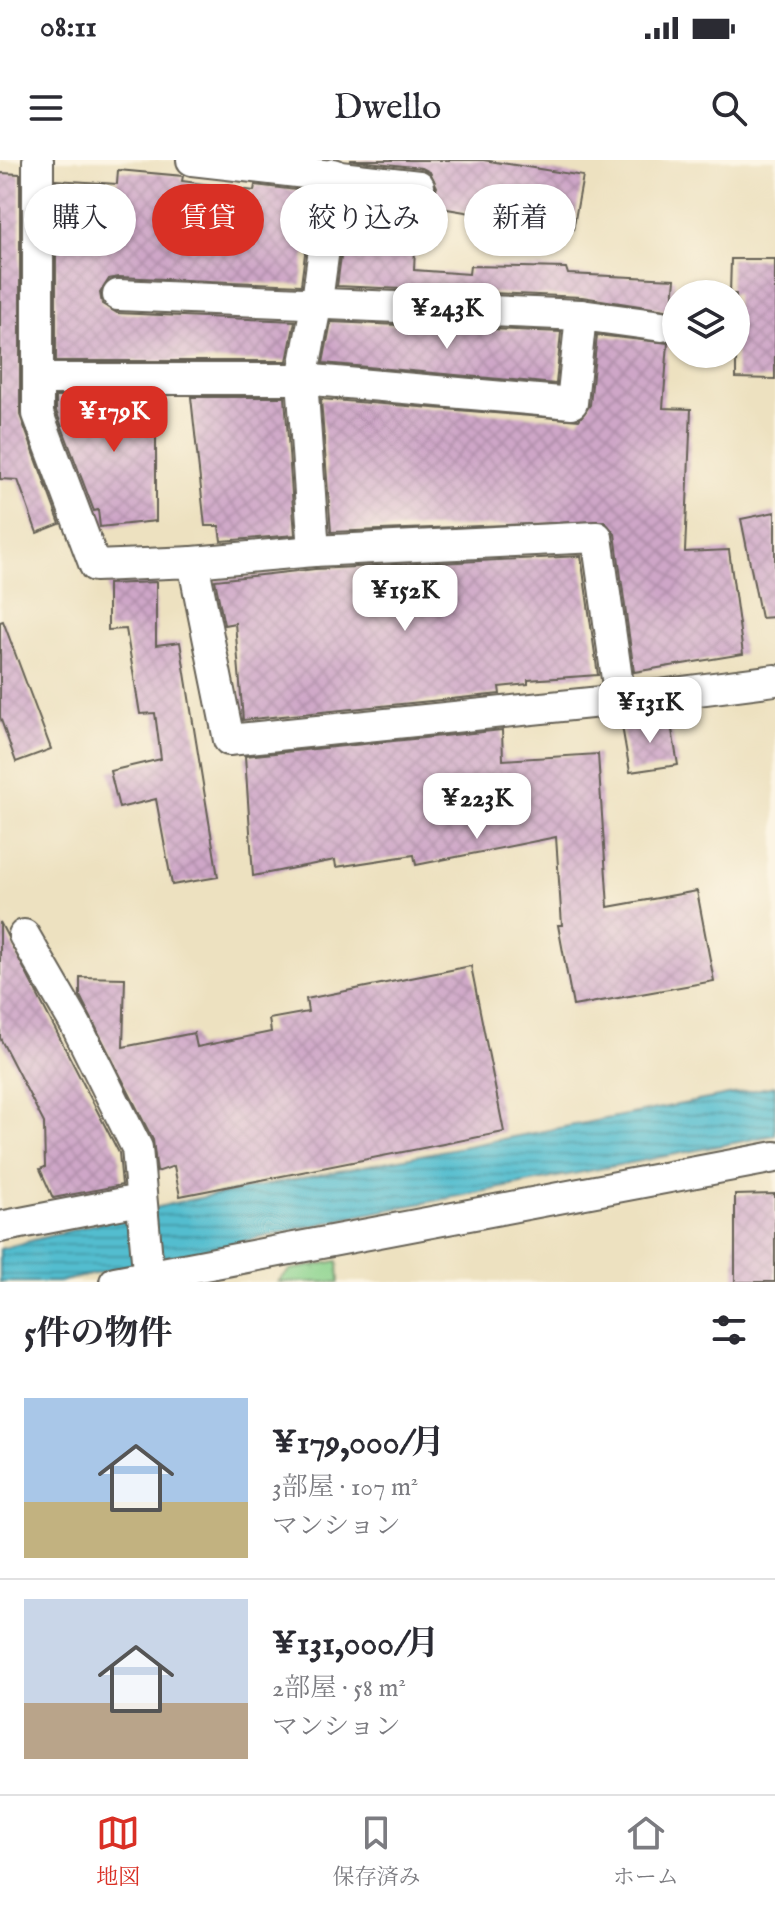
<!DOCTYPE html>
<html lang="ja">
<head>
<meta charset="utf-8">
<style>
  :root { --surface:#fff; --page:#f2f2f3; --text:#2b2b33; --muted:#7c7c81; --line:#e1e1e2; --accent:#d93025 }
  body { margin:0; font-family:"IM FELL English","Noto Serif JP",serif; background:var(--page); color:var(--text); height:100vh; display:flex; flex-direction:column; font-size:30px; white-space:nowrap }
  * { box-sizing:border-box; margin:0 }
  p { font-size:26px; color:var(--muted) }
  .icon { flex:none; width:44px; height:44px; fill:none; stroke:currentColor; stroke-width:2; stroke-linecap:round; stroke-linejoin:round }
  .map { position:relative; height:1122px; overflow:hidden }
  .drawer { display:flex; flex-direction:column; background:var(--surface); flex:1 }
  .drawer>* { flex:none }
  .banner { position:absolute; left:24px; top:24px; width:728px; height:72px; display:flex; gap:16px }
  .tools { position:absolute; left:662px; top:120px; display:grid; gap:16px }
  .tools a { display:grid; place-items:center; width:88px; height:88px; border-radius:50%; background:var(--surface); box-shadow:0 2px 6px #0004; font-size:40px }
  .price { position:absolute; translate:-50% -68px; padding:0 18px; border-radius:16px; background:#fff; color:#222; font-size:26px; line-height:52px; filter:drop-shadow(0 2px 4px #0008) }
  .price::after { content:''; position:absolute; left:50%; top:48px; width:24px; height:18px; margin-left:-12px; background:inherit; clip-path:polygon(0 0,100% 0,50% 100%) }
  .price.active { background:var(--accent); color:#fff }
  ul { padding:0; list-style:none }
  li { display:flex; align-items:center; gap:24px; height:200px; padding:0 24px }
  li+li { border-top:2px solid var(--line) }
  li span { display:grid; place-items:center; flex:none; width:224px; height:160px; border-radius:0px; color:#555 }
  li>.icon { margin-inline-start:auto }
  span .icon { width:96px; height:96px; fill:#fffc; stroke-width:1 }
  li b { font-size:34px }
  h2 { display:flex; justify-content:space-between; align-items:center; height:96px; padding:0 24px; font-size:34px }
  .chip { padding:0 28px; border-radius:36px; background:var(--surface); box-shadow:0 2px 6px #0004; font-size:28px; line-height:72px }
  .chip.active { background:var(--accent); color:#fff }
  .status { display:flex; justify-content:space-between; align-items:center; height:56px; padding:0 40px; background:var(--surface); direction:ltr }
  .status svg { height:22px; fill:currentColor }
  header { display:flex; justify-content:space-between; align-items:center; height:104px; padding:0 24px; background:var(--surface); font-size:36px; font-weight:600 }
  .menu { display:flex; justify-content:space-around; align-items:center; height:112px; border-top:2px solid var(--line); background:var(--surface); font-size:22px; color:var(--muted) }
  .menu a { display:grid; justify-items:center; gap:4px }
  .menu .active { color:var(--accent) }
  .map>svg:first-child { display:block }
  .park { fill:url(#park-crowns); stroke:#547855; stroke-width:2 }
  .water { fill:url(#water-rules); stroke:#386c76; stroke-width:2 }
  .building { fill:url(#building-cross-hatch) }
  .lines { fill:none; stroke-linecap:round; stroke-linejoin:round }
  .street-casing { stroke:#656155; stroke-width:34 }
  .street { stroke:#fff; stroke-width:30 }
</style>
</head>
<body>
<div class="status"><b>08:11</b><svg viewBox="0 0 49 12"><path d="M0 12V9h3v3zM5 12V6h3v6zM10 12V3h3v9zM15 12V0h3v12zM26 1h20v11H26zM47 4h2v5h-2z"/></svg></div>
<header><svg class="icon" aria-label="menu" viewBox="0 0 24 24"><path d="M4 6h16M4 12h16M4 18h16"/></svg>Dwello<svg class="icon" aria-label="search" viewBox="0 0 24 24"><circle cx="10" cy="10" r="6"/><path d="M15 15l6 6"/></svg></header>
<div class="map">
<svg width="775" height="1122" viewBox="0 0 775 1122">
  <defs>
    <pattern id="park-crowns" width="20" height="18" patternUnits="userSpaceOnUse" patternTransform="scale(2)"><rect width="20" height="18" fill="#8bd38e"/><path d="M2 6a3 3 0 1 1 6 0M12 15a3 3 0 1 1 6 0" fill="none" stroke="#77b57a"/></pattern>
    <pattern id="water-rules" width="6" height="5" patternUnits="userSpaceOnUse" patternTransform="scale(2)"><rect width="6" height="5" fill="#53bdcf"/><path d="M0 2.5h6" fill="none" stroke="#4499a7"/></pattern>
    <pattern id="building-cross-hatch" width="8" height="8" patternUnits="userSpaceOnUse" patternTransform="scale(2)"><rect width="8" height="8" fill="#cea6c7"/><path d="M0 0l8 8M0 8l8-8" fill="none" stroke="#b08eaa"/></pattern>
  </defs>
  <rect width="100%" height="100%" fill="#fcf5e5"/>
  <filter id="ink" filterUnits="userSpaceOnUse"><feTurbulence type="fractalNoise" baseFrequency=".0125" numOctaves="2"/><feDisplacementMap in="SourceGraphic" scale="16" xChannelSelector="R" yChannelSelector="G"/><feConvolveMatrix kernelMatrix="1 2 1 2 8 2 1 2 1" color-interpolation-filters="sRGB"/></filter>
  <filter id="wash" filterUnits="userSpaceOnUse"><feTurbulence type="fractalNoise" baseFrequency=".006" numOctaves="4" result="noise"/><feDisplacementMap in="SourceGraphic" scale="32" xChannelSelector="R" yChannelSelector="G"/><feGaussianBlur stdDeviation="1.8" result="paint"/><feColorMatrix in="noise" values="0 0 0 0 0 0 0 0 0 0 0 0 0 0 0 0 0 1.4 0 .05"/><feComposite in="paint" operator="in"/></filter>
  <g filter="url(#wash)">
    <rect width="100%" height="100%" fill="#ede1c0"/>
    <polygon class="park" points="338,1101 339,1122 278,1122 290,1110"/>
    <polygon class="water" points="775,926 775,975 366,1054 58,1122 0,1122 0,1089 174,1043"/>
    <g id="blocks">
      <g class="building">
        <polygon points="350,0 483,0 583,16 573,70 417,44 414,110 469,114 470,106 566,108 568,114 675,119 672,151 582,137 337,126 349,36 418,44 433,37 437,27 430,12 422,8"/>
        <polygon points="118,10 183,16 182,21 254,31 255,25 313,32 301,125 119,117 109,119 100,133 102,144 117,153 295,161 287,201 56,201 56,20 117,24"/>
        <polygon points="0,13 20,14 20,255 60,364 37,373 18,320 0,319"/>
        <polygon points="731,99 775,99 775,219 736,218 736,134 730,134"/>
        <polygon points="331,162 561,172 556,224 323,203"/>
        <polygon points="597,175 668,183 663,248 691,249 685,392 729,390 743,494 634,512 615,374 604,361 331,372 321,239 579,260 590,245"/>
        <polygon points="56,237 156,237 156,361 100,367 98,350 94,351 56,251"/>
        <polygon points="191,237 285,237 295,375 221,381 219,366 205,366"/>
        <polygon points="775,352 775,457 761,458 741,359"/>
        <polygon points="581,396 598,515 528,520 528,524 499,527 500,534 243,560 235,463 224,465 215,420 315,409"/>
        <polygon points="156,422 156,485 180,482 218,717 172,725 156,639 119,648 110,611 161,599 155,553 140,554 126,469 108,470 108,424"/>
        <polygon points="3,461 51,589 16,602 0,557 0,462"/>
        <polygon points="670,558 678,605 630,612 622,566"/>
        <polygon points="502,570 503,600 598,594 608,747 697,731 714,821 573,846 558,765 562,765 556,677 416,705 414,695 336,707 335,700 253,716 245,596"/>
        <polygon points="0,762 119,993 122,1025 53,1038 40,1009 45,1007 44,963 0,878"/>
        <polygon points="471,806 504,972 180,1036 174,1006 157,1012 153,980 80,836 80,817 125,818 123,887 194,873 197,887 271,872 269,859 308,852 306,839"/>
        <polygon points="775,1034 775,1122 735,1122 735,1035"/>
      </g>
    </g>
  </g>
  <g filter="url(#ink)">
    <use href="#blocks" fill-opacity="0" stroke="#656155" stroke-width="2"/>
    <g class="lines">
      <g class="street-casing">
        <g id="street">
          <polyline points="38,0 38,254 95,406 193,402 229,580 620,540 775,520"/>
          <polyline points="192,0 419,26"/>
          <polyline points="118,135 581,155"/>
          <polyline points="38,219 302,219 572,243 581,155 662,166"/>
          <polyline points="314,391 302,219 317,141 334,14"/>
          <polyline points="193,402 314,391 597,377 620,540"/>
          <polyline points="24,775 76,865 137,988 149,1122"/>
          <polyline points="0,1067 140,1040"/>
          <polyline points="115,1122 775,997"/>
        </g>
      </g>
      <use href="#street" class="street"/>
    </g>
  </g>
</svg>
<div class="tools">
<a><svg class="icon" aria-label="layers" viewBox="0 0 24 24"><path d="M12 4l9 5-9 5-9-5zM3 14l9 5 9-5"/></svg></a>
</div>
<b class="price" style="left:447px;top:191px">¥243K</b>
<b class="price active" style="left:114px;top:294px">¥179K</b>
<b class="price" style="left:405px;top:473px">¥152K</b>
<b class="price" style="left:650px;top:585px">¥131K</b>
<b class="price" style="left:477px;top:681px">¥223K</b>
<div class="banner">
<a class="chip">購入</a>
<a class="chip active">賃貸</a>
<a class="chip">絞り込み</a>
<a class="chip">新着</a>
</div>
</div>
<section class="drawer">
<h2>5件の物件<svg class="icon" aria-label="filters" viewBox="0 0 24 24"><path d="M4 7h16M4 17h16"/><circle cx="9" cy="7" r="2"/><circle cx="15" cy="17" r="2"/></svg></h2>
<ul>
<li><span style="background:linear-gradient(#a9c7e8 65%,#c2b280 0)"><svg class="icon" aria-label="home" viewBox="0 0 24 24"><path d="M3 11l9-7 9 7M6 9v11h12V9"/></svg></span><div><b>¥179,000/月</b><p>3部屋 · 107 m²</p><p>マンション</p></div></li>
<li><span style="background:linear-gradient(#c9d6e8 65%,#b9a48a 0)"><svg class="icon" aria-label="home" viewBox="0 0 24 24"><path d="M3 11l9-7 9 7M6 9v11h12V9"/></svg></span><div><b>¥131,000/月</b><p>2部屋 · 58 m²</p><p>マンション</p></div></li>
</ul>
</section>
<nav class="menu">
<a class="active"><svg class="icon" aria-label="map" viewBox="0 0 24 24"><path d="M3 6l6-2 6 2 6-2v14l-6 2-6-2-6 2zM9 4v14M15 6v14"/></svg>地図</a>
<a><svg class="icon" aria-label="saved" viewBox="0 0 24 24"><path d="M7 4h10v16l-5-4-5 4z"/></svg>保存済み</a>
<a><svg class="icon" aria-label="home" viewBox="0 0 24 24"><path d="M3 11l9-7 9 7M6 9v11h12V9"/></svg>ホーム</a>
</nav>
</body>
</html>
